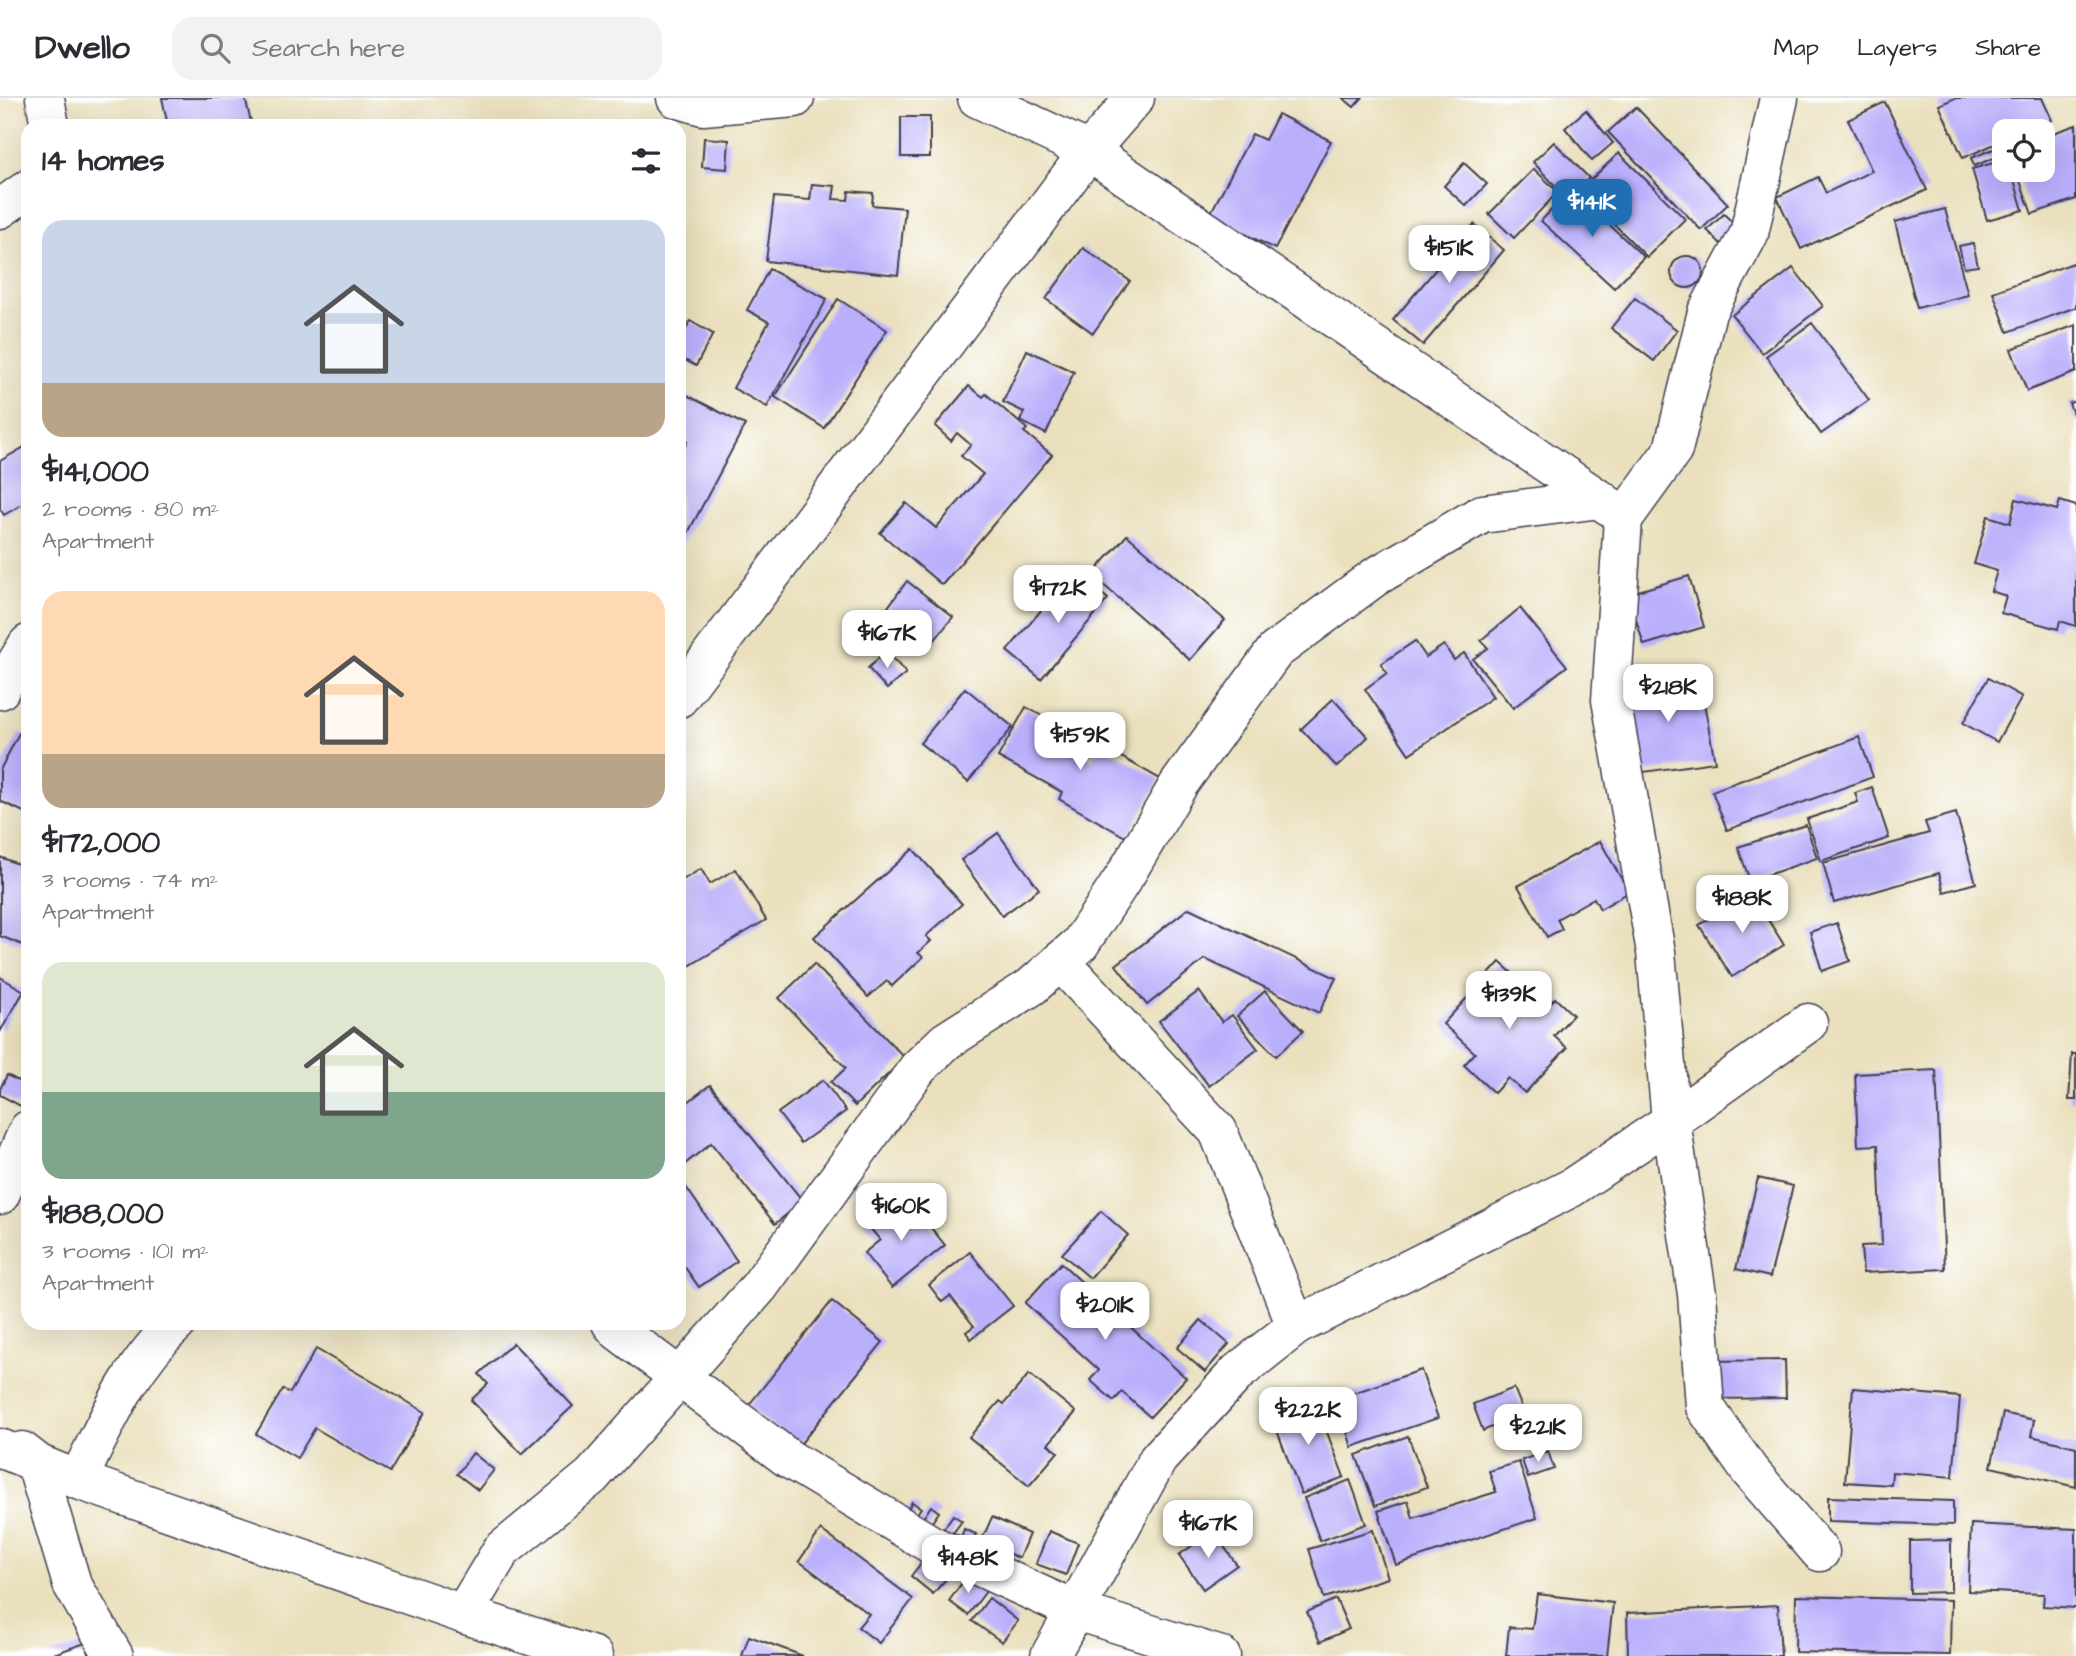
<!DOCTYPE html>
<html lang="en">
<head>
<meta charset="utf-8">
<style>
  :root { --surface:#fff; --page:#f2f2f3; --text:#2b2b33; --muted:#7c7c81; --line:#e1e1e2; --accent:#1f6fb2 }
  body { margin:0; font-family:"Architects Daughter",sans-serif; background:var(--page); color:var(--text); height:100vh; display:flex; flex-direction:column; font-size:26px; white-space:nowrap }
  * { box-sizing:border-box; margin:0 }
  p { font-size:23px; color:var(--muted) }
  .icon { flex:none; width:38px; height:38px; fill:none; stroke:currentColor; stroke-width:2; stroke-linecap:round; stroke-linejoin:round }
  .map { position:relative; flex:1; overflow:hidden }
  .panel { position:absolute; left:21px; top:21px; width:665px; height:1211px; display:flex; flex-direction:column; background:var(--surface); border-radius:21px; box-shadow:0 7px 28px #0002 }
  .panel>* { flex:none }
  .buttons { position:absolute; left:1992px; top:21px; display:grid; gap:14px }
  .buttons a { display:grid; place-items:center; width:63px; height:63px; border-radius:14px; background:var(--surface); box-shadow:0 7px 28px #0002; font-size:35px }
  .price { position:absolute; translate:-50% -60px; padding:0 16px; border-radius:14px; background:#fff; color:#222; font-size:23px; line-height:46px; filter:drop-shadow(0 2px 4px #0008) }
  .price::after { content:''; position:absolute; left:50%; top:42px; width:21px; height:16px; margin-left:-10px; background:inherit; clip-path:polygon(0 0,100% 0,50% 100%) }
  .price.selected { background:var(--accent); color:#fff }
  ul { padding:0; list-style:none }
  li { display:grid; align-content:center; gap:14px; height:371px; padding:0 21px }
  li span { display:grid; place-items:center; height:217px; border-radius:21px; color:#555 }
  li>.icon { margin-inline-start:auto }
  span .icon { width:126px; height:126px; fill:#fffc; stroke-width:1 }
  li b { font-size:30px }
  h2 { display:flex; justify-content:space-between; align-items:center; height:84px; padding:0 21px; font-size:30px }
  header { display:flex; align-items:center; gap:42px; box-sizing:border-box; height:98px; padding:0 35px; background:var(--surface); border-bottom:2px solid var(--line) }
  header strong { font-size:33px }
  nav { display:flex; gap:38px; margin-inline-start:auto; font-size:24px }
  .search { width:490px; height:63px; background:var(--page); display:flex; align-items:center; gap:18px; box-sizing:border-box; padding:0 24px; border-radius:21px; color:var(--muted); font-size:26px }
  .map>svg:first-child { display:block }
  .building { fill:#baaffb }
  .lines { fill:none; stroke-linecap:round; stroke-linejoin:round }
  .street-casing { stroke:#403e4e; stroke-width:41 }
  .street { stroke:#fff; stroke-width:38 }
</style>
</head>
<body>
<header>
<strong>Dwello</strong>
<div class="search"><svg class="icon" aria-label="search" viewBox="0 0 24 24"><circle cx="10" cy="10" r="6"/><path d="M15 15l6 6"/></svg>Search here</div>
<nav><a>Map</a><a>Layers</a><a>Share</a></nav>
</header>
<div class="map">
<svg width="2076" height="1558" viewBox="0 0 2076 1558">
  <rect width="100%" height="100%" fill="#fff"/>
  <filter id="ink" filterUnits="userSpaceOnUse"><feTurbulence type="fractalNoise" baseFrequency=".0143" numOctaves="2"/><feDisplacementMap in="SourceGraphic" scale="14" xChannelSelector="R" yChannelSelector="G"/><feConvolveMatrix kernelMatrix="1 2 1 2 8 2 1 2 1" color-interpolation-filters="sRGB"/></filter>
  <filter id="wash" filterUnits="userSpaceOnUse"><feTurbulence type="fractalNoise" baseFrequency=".00686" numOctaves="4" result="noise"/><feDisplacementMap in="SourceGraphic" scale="28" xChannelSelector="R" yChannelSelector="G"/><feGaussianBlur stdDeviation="1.57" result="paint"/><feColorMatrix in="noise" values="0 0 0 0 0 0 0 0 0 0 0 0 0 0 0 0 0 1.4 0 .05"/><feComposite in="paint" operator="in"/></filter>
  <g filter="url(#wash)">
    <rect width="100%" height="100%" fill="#eae0bd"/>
    <g id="blocks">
      <g class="building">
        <polygon points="162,0 245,0 252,28 168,28"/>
        <polygon points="1343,0 1362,0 1354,9"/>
        <polygon points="1955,0 2042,0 2052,22 2026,33 2004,33 2004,42 1963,60 1939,7"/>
        <polygon points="1885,4 1927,92 1801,151 1777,99 1818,79 1826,95 1872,73 1848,22"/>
        <polygon points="1636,9 1728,106 1701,132 1608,34"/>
        <polygon points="1586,12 1613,45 1592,63 1565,30"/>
        <polygon points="1278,16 1331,43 1275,151 1209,118 1252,36 1265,42"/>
        <rect x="901" y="19" width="29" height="40"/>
        <polygon points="2076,27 2076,101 2032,116 2016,72 2042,72 2042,39"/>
        <polygon points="704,40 729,42 727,71 702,69"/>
        <polygon points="1554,44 1589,80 1577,92 1571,85 1562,95 1533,64"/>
        <polygon points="1996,50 1999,58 1974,68 1971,60"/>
        <polygon points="1619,55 1685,121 1647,159 1580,92"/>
        <polygon points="2004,62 2004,72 2011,72 2023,112 1987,122 1972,71"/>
        <polygon points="1464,65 1487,86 1466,108 1444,88"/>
        <polygon points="1534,71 1558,94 1514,140 1489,116"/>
        <polygon points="812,86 835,88 833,101 848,102 849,93 873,95 872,107 905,110 898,177 766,163 774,99 810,102"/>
        <polygon points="1571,91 1644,159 1614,190 1541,123"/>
        <polygon points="1945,111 1968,197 1917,210 1895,124"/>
        <polygon points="1724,116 1740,132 1723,148 1707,132"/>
        <polygon points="1474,126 1504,152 1423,247 1393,222"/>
        <polygon points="1973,145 1978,168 1964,170 1959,148"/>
        <polygon points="1083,150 1130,183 1093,235 1046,201"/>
        <circle cx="1687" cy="174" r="16"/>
        <polygon points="2076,164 2076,209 2008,234 1993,194"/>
        <polygon points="1793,170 1823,208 1762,255 1732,217"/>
        <polygon points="769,171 827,201 767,309 733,290 769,224 747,212"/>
        <polygon points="1635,200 1677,232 1654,263 1611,230"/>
        <polygon points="838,201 887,232 824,330 775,299"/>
        <polygon points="690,223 713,236 696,268 679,259 679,244"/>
        <polygon points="1812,225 1869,302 1821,336 1766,258"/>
        <polygon points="2076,227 2076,274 2027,293 2011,251"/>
        <polygon points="1027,252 1074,274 1046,336 1020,323 1024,314 1003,304"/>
        <polygon points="969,288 983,299 986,296 1027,331 1024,334 1052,357 942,487 880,435 906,405 936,430 983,376 961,358 971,347 957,335 951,343 935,328"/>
        <polygon points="679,293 745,327 679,452 679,359 687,344 679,340"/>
        <polygon points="2076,303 2076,325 2069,305"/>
        <polygon points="28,347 28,376 26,377 28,381 28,403 4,417 0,411 0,363"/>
        <polygon points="2016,401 2057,412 2060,403 2076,408 2076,528 2060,523 2058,531 2001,515 2006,498 1991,493 1997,473 1974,466 1988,418 2010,425"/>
        <polygon points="1127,437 1225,522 1190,562 1092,477"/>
        <polygon points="1074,473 1108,501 1041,581 1007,553"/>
        <polygon points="1689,478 1704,529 1644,547 1628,496"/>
        <polygon points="907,483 953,519 933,544 888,509"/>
        <polygon points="1520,510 1567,568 1513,610 1473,561 1488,550 1481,542"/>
        <polygon points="1415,543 1426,559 1444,547 1454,562 1464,555 1493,599 1409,656 1365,591 1387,575 1381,566"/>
        <polygon points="886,553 906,575 887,591 868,570"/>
        <polygon points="1699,578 1715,664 1637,675 1620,589"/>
        <polygon points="1988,580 2022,599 1997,644 1963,625"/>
        <polygon points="965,590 1013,629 968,684 920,645"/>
        <polygon points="1333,601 1368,639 1337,669 1301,631"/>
        <polygon points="1026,609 1085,642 1078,654 1092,662 1100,647 1160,681 1127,740 1059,701 1062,694 998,659"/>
        <polygon points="19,635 28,639 28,716 0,703 0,672"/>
        <polygon points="1859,639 1873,679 1727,732 1712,693"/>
        <polygon points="1872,689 1889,740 1821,763 1807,721 1858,704 1855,695"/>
        <polygon points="1956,715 1976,785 1944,794 1939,775 1834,805 1823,765 1929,735 1925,724"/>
        <polygon points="1806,727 1817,760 1750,783 1738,749"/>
        <polygon points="998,735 1039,791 1002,818 961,762"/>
        <polygon points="1600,743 1629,794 1600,811 1594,800 1557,821 1562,831 1547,839 1518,788"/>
        <polygon points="913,751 962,806 926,838 931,843 918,855 923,859 892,888 887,883 868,899 814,839"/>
        <polygon points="0,759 28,770 28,849 0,838"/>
        <polygon points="701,771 710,786 736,771 766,822 679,874 679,784"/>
        <polygon points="1751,795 1784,847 1732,879 1699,827"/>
        <polygon points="1189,810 1336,880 1319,915 1205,861 1147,907 1116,867"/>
        <polygon points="1837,825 1850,863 1822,873 1810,834"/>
        <polygon points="1500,864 1548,908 1555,900 1573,917 1554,938 1567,950 1525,995 1508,980 1494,995 1464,967 1475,955 1443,926"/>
        <polygon points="814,866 905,960 855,1008 831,984 846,970 779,900"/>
        <polygon points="0,879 24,893 0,934"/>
        <polygon points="1199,893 1222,924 1232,917 1258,951 1209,988 1159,923"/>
        <polygon points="1265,893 1303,933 1276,958 1237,918"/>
        <polygon points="2072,956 2076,956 2076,1002 2069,1002"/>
        <polygon points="1936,972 1945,1171 1863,1175 1861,1148 1882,1147 1878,1047 1858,1048 1855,976"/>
        <polygon points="7,977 28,988 26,1011 0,997 0,991"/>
        <polygon points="823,982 846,1013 801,1045 778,1015"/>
        <polygon points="710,987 803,1103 775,1126 711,1045 679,1071 679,1011"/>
        <polygon points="679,1079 737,1163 699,1189 679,1161"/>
        <polygon points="1758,1080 1793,1088 1770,1179 1736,1171"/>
        <polygon points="889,1105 898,1115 911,1105 945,1147 892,1190 864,1155 880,1142 865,1124"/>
        <polygon points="1101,1113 1128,1137 1090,1180 1062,1156"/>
        <polygon points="970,1154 1013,1208 971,1241 966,1234 974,1228 950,1198 942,1204 929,1187"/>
        <polygon points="1061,1165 1186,1280 1150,1319 1122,1294 1114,1303 1090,1282 1099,1272 1025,1205"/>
        <polygon points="832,1203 883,1244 798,1349 748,1308"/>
        <polygon points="1201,1222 1229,1246 1205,1274 1177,1250"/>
        <polygon points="513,1245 573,1308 522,1356 471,1302 488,1286 479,1276"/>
        <polygon points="316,1251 425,1314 390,1374 315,1330 297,1360 256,1336 283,1291 290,1295"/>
        <polygon points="1785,1262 1786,1300 1709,1301 1709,1263"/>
        <polygon points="1421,1272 1438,1320 1352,1349 1336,1301"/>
        <polygon points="1029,1276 1076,1314 1048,1346 1058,1354 1029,1388 969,1339 1000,1303 1004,1306"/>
        <polygon points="1514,1290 1524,1315 1483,1333 1473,1306"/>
        <polygon points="1853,1290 1960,1299 1953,1379 1892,1374 1891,1387 1845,1384"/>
        <polygon points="1315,1303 1344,1379 1301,1396 1272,1319"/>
        <polygon points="2003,1315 2034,1322 2031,1338 2076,1349 2076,1389 1991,1369"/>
        <polygon points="1408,1338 1427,1389 1375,1408 1356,1357"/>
        <polygon points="1548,1353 1554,1371 1528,1380 1522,1362"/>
        <polygon points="473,1355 494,1372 478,1392 457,1376"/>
        <polygon points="1519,1364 1537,1420 1396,1467 1378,1413 1408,1403 1413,1420 1496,1394 1489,1373"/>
        <polygon points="1350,1382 1366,1426 1320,1443 1304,1400"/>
        <polygon points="1828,1399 1953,1403 1953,1427 1828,1423"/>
        <polygon points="912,1404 921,1410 911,1424 903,1419"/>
        <polygon points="931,1408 939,1414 925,1434 918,1428"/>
        <polygon points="953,1417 962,1423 950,1439 942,1433"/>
        <polygon points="992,1419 1029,1436 1019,1460 981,1444"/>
        <polygon points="1971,1426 2076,1431 2076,1510 2043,1508 2044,1496 1968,1493"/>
        <polygon points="964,1431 976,1436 968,1455 957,1451"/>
        <polygon points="821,1432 913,1501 879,1545 858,1529 869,1516 799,1463"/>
        <polygon points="1373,1432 1388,1480 1324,1500 1309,1451"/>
        <polygon points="1049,1433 1078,1445 1066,1477 1036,1466"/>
        <polygon points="1213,1433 1237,1467 1203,1491 1179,1457"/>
        <polygon points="1951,1442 1951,1494 1910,1495 1910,1443"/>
        <polygon points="929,1455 952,1474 933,1496 911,1478"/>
        <polygon points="967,1478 987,1492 968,1517 949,1503"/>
        <polygon points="1537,1496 1613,1505 1607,1558 1506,1558 1509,1529 1532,1531"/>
        <polygon points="1796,1498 1951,1502 1950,1557 1795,1554"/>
        <polygon points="989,1500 1018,1523 1002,1544 972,1523"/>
        <polygon points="1336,1501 1349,1531 1320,1544 1307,1514"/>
        <polygon points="1778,1507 1781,1558 1628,1558 1627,1515"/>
        <polygon points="749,1538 803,1558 742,1558"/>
        <polygon points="85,1545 89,1558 48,1558"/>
      </g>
    </g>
  </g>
  <g filter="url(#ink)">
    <use href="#blocks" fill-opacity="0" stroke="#403e4e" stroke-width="2"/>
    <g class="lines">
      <g class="street-casing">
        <g id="street">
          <polyline points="45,0 50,28"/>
          <polyline points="676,0 703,8 795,0"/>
          <polyline points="977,0 1089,53 1609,408"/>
          <polyline points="1779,0 1749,136 1707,214 1673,352 1623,421 1611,602 1656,854 1671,1023 1697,1196 1705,1309 1749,1372 1820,1454"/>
          <polyline points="0,111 28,91"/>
          <polyline points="0,592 28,546"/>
          <polyline points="679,600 1089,53 1135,0"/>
          <polyline points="1060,863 1218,1033 1296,1228"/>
          <polyline points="0,1097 28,1032"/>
          <polyline points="611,1225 618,1233 789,1361 932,1447 1076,1513 1221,1558"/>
          <polyline points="0,1350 78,1382 463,1516 593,1558"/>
          <polyline points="22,1353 35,1363 72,1486 114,1558"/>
          <path d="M78,1382C105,1327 130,1267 177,1225"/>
          <polyline points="463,1516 501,1453 592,1378 759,1189 918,970 946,943 1031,889 1080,846 1126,776 1179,686 1275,553 1375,479 1482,416 1600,401"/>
          <polyline points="1050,1558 1158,1361 1238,1274 1296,1228 1571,1090 1671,1023 1808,925"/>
        </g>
      </g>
      <use href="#street" class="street"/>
    </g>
  </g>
</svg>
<div class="buttons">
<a><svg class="icon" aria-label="locate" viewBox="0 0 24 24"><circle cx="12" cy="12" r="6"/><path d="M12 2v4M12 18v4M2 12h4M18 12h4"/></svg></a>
</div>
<b class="price selected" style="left:1592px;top:141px">$141K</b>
<b class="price" style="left:1449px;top:187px">$151K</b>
<b class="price" style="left:1058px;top:527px">$172K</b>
<b class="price" style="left:887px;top:572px">$167K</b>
<b class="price" style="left:1668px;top:626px">$218K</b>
<b class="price" style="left:1080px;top:674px">$159K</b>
<b class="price" style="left:1742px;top:837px">$188K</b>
<b class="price" style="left:1509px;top:933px">$139K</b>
<b class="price" style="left:901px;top:1145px">$160K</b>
<b class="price" style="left:1105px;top:1244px">$201K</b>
<b class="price" style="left:1308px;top:1349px">$222K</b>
<b class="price" style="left:1538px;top:1366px">$221K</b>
<b class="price" style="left:1208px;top:1462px">$167K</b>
<b class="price" style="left:968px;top:1497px">$148K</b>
<section class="panel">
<h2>14 homes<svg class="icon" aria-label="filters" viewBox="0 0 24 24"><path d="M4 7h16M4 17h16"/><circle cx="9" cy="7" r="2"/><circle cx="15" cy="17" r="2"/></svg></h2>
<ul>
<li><span style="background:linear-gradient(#c9d6e8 75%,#b9a48a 0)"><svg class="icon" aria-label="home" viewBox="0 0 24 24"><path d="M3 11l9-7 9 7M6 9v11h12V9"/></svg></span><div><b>$141,000</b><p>2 rooms · 80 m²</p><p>Apartment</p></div></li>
<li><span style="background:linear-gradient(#ffd9b3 75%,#b9a48a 0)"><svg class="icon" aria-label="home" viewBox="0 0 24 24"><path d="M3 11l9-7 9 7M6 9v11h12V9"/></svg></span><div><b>$172,000</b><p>3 rooms · 74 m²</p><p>Apartment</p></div></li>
<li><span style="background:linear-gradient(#dfe7d0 60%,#7fa58c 0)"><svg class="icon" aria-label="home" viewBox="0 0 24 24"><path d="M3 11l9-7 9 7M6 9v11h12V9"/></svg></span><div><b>$188,000</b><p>3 rooms · 101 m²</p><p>Apartment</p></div></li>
</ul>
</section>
</div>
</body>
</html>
